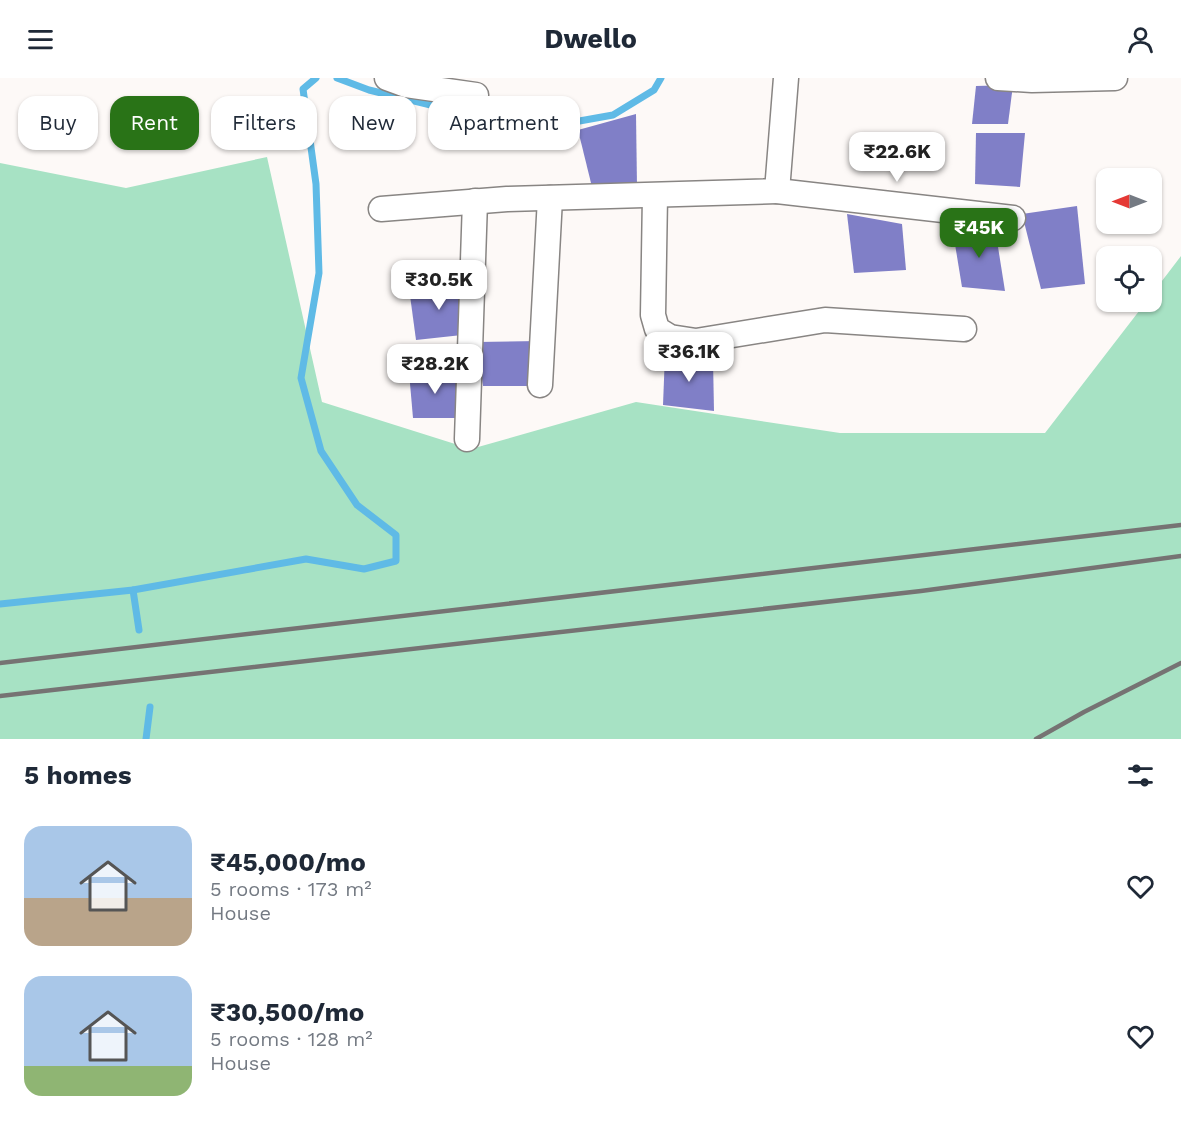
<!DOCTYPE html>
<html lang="en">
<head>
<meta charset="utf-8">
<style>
  :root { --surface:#fff; --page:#f2f2f3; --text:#1f2937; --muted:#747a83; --accent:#297317 }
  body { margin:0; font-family:"Work Sans",sans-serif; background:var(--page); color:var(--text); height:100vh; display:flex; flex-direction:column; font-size:22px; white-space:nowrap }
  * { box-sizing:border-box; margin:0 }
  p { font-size:20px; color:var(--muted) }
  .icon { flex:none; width:33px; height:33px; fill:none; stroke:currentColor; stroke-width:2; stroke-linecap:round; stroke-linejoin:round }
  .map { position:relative; height:661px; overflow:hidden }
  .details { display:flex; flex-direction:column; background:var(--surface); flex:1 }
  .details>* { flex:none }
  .banner { position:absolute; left:18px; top:18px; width:600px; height:54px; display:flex; gap:12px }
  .needle { width:39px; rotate:270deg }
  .controls { position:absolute; left:1096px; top:90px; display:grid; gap:12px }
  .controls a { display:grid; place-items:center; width:66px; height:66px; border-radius:12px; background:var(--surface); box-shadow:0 2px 4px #0004; font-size:30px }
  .price { position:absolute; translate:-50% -51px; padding:0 14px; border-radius:12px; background:#fff; color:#222; font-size:20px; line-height:39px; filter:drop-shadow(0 2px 3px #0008) }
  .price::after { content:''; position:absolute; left:50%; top:36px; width:18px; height:14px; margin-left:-9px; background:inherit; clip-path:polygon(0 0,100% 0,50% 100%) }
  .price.active { background:var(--accent); color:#fff }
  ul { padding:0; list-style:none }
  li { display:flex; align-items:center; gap:18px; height:150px; padding:0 24px }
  li span { display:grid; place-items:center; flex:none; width:168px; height:120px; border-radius:18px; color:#555 }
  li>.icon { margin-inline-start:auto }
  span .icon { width:72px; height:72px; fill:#fffc; stroke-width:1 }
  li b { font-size:26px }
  h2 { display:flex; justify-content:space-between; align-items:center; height:72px; padding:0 24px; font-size:26px }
  .tag { padding:0 21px; border-radius:18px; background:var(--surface); box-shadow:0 2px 4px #0004; font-size:21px; line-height:54px }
  .tag.active { background:var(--accent); color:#fff }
  header { display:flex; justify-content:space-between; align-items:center; height:78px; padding:0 24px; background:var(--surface); font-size:27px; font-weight:700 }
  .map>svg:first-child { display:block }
  .green { fill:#a7e2c4 }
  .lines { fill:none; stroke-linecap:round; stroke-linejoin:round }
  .stream { stroke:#5fbae6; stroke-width:7 }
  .building { fill:#807fc7 }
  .minor-casing { stroke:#888583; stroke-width:27 }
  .minor { stroke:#fff; stroke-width:24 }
  .rail { stroke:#767373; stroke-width:4.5 }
</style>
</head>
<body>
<header><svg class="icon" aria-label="menu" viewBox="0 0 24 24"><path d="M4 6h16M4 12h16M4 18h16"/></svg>Dwello<svg class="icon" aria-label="person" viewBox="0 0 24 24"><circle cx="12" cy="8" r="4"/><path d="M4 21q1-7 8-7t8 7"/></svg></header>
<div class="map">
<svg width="1181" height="661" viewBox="0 0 1181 661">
  <rect width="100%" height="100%" fill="#fdf9f7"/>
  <polygon class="green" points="267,79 322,324 471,371 636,324 840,355 1045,355 1146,224 1152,224 1152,216 1181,178 1181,661 0,661 0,85 126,110"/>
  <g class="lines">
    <g class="stream">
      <polyline points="337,0 369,12 439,29 503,42 557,47 613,37 654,12 661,0"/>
      <polyline points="133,512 139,552"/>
      <polyline points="0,526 133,512 306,481 364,491 396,483 396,457 357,427 321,373 301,300 319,195 316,106 303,11 316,0"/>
      <polyline points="146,661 150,629"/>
    </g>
  </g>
  <g class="building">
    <polygon points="1013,7 1008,46 972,46 976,8"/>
    <polygon points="636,36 637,109 592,109 578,52"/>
    <polygon points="976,55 1025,55 1020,109 975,106"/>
    <polygon points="1077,128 1085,206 1041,211 1022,136"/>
    <polygon points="847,136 902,146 906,192 854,195"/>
    <polygon points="995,150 1005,213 962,209 953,154"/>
    <polygon points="472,208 462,257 416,262 409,210"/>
    <polygon points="539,263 533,308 483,308 477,264"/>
    <polygon points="665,276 713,282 714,333 663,327"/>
    <polygon points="409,294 458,295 460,340 413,340"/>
  </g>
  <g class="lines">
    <g class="minor-casing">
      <g id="minor">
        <polyline points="387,0 406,7 476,17"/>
        <polyline points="998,0 1032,2 1115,0"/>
        <polyline points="777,113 1013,140"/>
        <polyline points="655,118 653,237 657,251 670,259 696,263 825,242 964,251"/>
        <polyline points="381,131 507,121 777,113 786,0"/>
        <polyline points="540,307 550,120"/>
        <polyline points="467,361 475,123"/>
      </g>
    </g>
    <use href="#minor" class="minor"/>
    <g class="rail">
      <polyline points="0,585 1181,447"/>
      <polyline points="0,618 921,513 1181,478"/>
      <polyline points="1036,661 1084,634 1181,585"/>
    </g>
  </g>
</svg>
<div class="controls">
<a><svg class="needle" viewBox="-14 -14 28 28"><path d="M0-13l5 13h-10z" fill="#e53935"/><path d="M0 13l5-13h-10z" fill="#747a83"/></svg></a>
<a><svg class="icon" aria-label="locate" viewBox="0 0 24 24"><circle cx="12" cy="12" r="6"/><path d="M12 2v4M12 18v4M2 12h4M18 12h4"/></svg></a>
</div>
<b class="price" style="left:897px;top:105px">₹22.6K</b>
<b class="price active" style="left:979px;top:181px">₹45K</b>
<b class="price" style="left:439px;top:233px">₹30.5K</b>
<b class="price" style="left:689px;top:305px">₹36.1K</b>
<b class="price" style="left:435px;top:317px">₹28.2K</b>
<div class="banner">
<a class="tag">Buy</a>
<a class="tag active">Rent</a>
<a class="tag">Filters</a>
<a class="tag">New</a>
<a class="tag">Apartment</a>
</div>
</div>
<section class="details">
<h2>5 homes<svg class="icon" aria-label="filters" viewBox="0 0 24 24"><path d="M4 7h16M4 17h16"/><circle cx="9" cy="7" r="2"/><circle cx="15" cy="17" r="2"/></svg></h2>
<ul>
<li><span style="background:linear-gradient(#a9c7e8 60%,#b9a48a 0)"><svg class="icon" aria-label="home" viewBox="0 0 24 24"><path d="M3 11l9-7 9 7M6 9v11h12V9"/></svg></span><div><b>₹45,000/mo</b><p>5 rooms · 173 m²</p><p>House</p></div><svg class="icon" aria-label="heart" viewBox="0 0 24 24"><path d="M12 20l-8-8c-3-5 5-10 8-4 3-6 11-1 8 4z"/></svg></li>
<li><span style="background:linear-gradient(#a9c7e8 75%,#8fb573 0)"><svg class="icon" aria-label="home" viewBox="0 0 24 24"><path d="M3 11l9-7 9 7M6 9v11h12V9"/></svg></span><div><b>₹30,500/mo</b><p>5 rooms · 128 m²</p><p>House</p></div><svg class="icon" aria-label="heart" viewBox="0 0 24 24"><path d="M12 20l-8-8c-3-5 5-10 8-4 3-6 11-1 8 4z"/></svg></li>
</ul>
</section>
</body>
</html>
